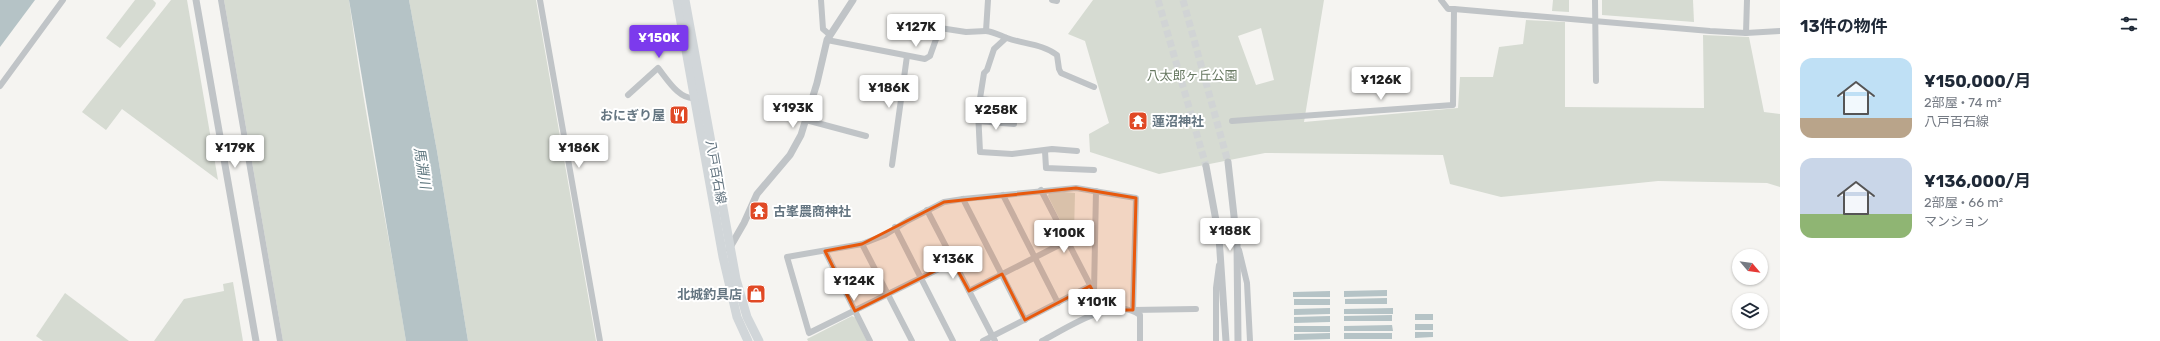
<!DOCTYPE html>
<html lang="ja">
<head>
<meta charset="utf-8">
<style>
  :root { --surface:#fff; --page:#f2f2f3; --text:#1f2937; --muted:#747a83; --accent:#7c3aed }
  body { margin:0; font-family:Rubik,"Noto Sans JP",sans-serif; background:var(--page); color:var(--text); height:100vh; display:flex; flex-direction:column; font-size:15px; white-space:nowrap }
  * { box-sizing:border-box; margin:0 }
  p { font-size:13px; color:var(--muted) }
  .icon { flex:none; width:22px; height:22px; fill:none; stroke:currentColor; stroke-width:2; stroke-linecap:round; stroke-linejoin:round }
  .map { position:relative; flex:1; overflow:hidden }
  .drawer { display:flex; flex-direction:column; background:var(--surface); width:380px }
  .drawer>* { flex:none }
  .needle { width:26px; rotate:119deg }
  .fabs { position:absolute; left:1732px; top:249px; display:grid; gap:8px }
  .fabs a { display:grid; place-items:center; width:36px; height:36px; border-radius:50%; background:var(--surface); box-shadow:0 1px 3px #0004; font-size:20px }
  .price { position:absolute; translate:-50% -34px; padding:0 9px; border-radius:4px; background:#fff; color:#222; font-size:13px; line-height:26px; filter:drop-shadow(0 1px 2px #0008) }
  .price::after { content:''; position:absolute; left:50%; top:24px; width:12px; height:9px; margin-left:-6px; background:inherit; clip-path:polygon(0 0,100% 0,50% 100%) }
  .price.on { background:var(--accent); color:#fff }
  ul { padding:0; list-style:none }
  li { display:flex; align-items:center; gap:12px; height:100px; padding:0 20px }
  li span { display:grid; place-items:center; flex:none; width:112px; height:80px; border-radius:12px; color:#555 }
  li>.icon { margin-inline-start:auto }
  span .icon { width:48px; height:48px; fill:#fffc; stroke-width:1 }
  li b { font-size:17px }
  h2 { display:flex; justify-content:space-between; align-items:center; height:48px; padding:0 20px; font-size:17px }
  main { display:flex; flex:1; min-height:0 }
  .map>svg:first-child { display:block }
  .green { fill:#d6dbd2; fill-rule:evenodd }
  .water { fill:#b5c3c6 }
  .lines { fill:none; stroke-linecap:round; stroke-linejoin:round }
  .tertiary-tunnel { stroke:#d1d4d5; stroke-width:7; stroke-dasharray:7 3.5; stroke-linecap:butt }
  .minor { stroke:#c0c4c7; stroke-width:6 }
  .tertiary { stroke:#c0c4c7; stroke-width:7 }
  .primary { stroke:#d1d6d9; stroke-width:9 }
  .marked { fill:#e8590c; fill-opacity:0.2; stroke:#e8590c; stroke-width:3; stroke-linejoin:round }
  .labels { text-anchor:middle; dominant-baseline:central; stroke-width:4; stroke-linejoin:round; paint-order:stroke }
  .park-label { font-size:13px; fill:#687962; stroke:#fff }
  .poi-label { font-size:13px; font-weight:bold; fill:#647581; stroke:#fff; text-anchor:end }
  .street-label { font-size:13px; fill:#647581; stroke:#fff }
  .water-label { font-size:14px; font-style:italic; fill:#5f777f; stroke:#fff }
</style>
</head>
<body>
<main>
<div class="map">
<svg width="1780" height="341" viewBox="0 0 1780 341">
  <rect width="100%" height="100%" fill="#f5f4f1"/>
  <g class="green">
    <polygon points="135,0 153,0 156,3 155,6 120,48 106,38"/>
    <polygon points="171,0 187,0 218,180 122,109 106,130 82,112"/>
    <path d="M224,0H349C364,114 388,227 406,341H283Z"/>
    <polygon points="409,0 536,0 596,341 468,341 437,151"/>
    <path d="M1093,0H1324L1304,122L1458,108L1460,77H1493L1499,47L1523,44L1526,20L1565,22V107L1704,108L1703,35L1749,37L1764,112L1780,114V187L1767,183L1658,181L1501,197L1450,184L1443,155L1265,153L1159,174L1090,152L1089,134L1109,123L1085,41L1068,34ZM1261,28L1274,80L1256,85L1238,36Z"/>
    <polygon points="1553,0 1569,0 1569,12 1552,11"/>
    <polygon points="1602,0 1693,0 1694,22 1602,15"/>
    <polygon points="1064,192 1075,193 1074,233 1067,234 1048,196 1049,193"/>
    <polygon points="233,282 243,341 154,341 184,299 224,291 223,284"/>
    <polygon points="65,293 129,341 43,341 36,336"/>
    <polygon points="852,316 856,318 867,341 808,341 807,339"/>
  </g>
  <g class="water">
    <polygon points="0,0 35,0 0,47"/>
    <polygon points="349,0 409,0 437,151 468,341 406,341"/>
    <polygon points="1387,290 1387,296 1344,297 1344,291"/>
    <polygon points="1330,291 1330,297 1293,297 1293,292"/>
    <polygon points="1387,298 1387,304 1345,304 1345,299"/>
    <rect x="1294" y="299" width="36" height="6"/>
    <polygon points="1330,308 1330,314 1294,315 1294,309"/>
    <polygon points="1393,308 1393,314 1344,314 1344,309"/>
    <rect x="1415" y="314" width="18" height="6"/>
    <polygon points="1392,315 1392,321 1344,321 1344,316"/>
    <polygon points="1330,316 1330,322 1294,323 1294,317"/>
    <rect x="1415" y="324" width="18" height="6"/>
    <polygon points="1392,325 1393,331 1344,331 1344,326"/>
    <rect x="1294" y="326" width="36" height="6"/>
    <polygon points="1415,332 1433,332 1433,337 1415,338"/>
    <polygon points="1330,333 1330,339 1294,340 1294,334"/>
    <rect x="1344" y="333" width="48" height="6"/>
  </g>
  <g class="lines">
    <g class="tertiary-tunnel">
      <polyline points="1158,0 1206,166"/>
      <polyline points="1183,0 1228,162"/>
    </g>
    <g class="minor">
      <polyline points="221,0 280,341"/>
      <polyline points="540,0 600,341"/>
      <polyline points="821,0 823,29 830,35"/>
      <path d="M988,0L986,31C994,32 999,35 1007,38C1023,44 1043,44 1057,55L1059,69L1061,73L1094,87"/>
      <polyline points="1052,0 1057,1"/>
      <polyline points="1441,0 1448,9 1454,9 1710,31 1746,33 1780,31"/>
      <polyline points="1595,0 1596,81"/>
      <polyline points="1746,33 1747,0"/>
      <polyline points="1006,38 994,49 987,70 984,73 978,111 980,152 1012,154 1052,149 1077,151"/>
      <polyline points="827,40 925,59 930,56 940,28 966,32 986,31"/>
      <polyline points="0,86 63,0"/>
      <path d="M628,95L658,68C667,79 679,100 695,98"/>
      <polyline points="980,99 1017,103"/>
      <polyline points="806,120 866,136"/>
      <polyline points="978,121 1014,124"/>
      <polyline points="1232,121 1453,105 1454,9"/>
      <polyline points="1045,151 1046,168 1094,170"/>
      <polyline points="892,165 907,56"/>
      <polyline points="1041,190 1103,310"/>
      <polyline points="1003,195 1058,303"/>
      <polyline points="963,199 1025,320"/>
      <polyline points="927,210 995,341"/>
      <polyline points="895,227 953,341"/>
      <polyline points="862,244 912,341"/>
      <polyline points="1239,250 1247,283 1250,341"/>
      <polyline points="825,251 870,341"/>
      <polyline points="953,262 809,333 787,257 862,244 885,235 907,221 944,202 963,199 1076,188 1136,198 1133,310 1196,309"/>
      <polyline points="969,291 1067,241"/>
      <polyline points="1094,292 1096,191"/>
      <polyline points="983,341 1090,286"/>
      <path d="M1042,341C1067,328 1114,295 1140,315V341"/>
      <polyline points="1216,341 1216,288 1219,265"/>
    </g>
    <g class="tertiary">
      <polyline points="196,0 256,341"/>
      <polyline points="1228,162 1237,243 1238,341"/>
      <polyline points="1206,166 1219,237 1226,341"/>
      <polyline points="729,249 744,223 757,194 790,155 801,135 817,83 827,40 853,0"/>
    </g>
    <g class="primary">
      <polyline points="677,0 723,257 737,317 748,341"/>
      <polyline points="685,0 736,279 747,317 759,341"/>
    </g>
  </g>
  <path class="marked" d="M1076,188L1136,198L1133,310H1103L1090,286L1025,320L1002,274L969,291L953,262L855,311L825,251L862,244L944,202Z"/>
  <defs>
    <g id="restaurant-square" transform="scale(1)"><rect x="-9" y="-9" width="18" height="18" rx="4" fill="#e04925" stroke="#fff"/><path d="M-5-6h1v4h1v-4h1v4h1v-4h1v5L-1.5 .5V6h-2V.5L-5-1ZM5-6V6H3V1.5H1.5Q1.5-4 5-6Z" fill="#fff"/></g>
    <g id="temple-square" transform="scale(1)"><rect x="-9" y="-9" width="18" height="18" rx="4" fill="#e04925" stroke="#fff"/><path d="M0-6L5-2H3V0L6.5 2.5H4V6H1.5V3h-3V6H-4V2.5H-6.5L-3 0V-2H-5Z" fill="#fff"/></g>
    <g id="shop-square" transform="scale(1)"><rect x="-9" y="-9" width="18" height="18" rx="4" fill="#e04925" stroke="#fff"/><path d="M-5-2.5h2.3a2.7 3.5 0 0 1 5.4 0H5L5.5 6h-11ZM-1.5-2.5h3a1.5 2.3 0 0 0-3 0Z" fill="#fff"/></g>
  </defs>
  <g fill-rule="evenodd">
    <use href="#restaurant-square" x="679" y="115"/>
    <use href="#temple-square" x="1138" y="121"/>
    <use href="#temple-square" x="759" y="211"/>
    <use href="#shop-square" x="756" y="294"/>
  </g>
  <g class="labels">
    <g class="park-label">
      <text x="1192" y="75">八太郎ヶ丘公園</text>
    </g>
    <g class="poi-label">
      <text x="665" y="115">おにぎり屋</text>
      <text x="1152" y="121" text-anchor="start">蓮沼神社</text>
      <text x="773" y="211" text-anchor="start">古峯農商神社</text>
      <text x="742" y="294">北城釣具店</text>
    </g>
    <g class="street-label">
      <text transform="translate(716 172) rotate(80)">八戸百石線</text>
    </g>
    <g class="water-label">
      <text transform="translate(422 168) rotate(81)">馬淵川</text>
    </g>
  </g>
</svg>
<div class="fabs">
<a><svg class="needle" viewBox="-14 -14 28 28"><path d="M0-13l5 13h-10z" fill="#e53935"/><path d="M0 13l5-13h-10z" fill="#747a83"/></svg></a>
<a><svg class="icon" aria-label="layers" viewBox="0 0 24 24"><path d="M12 4l9 5-9 5-9-5zM3 14l9 5 9-5"/></svg></a>
</div>
<b class="price" style="left:916px;top:48px">¥127K</b>
<b class="price on" style="left:659px;top:59px">¥150K</b>
<b class="price" style="left:1381px;top:101px">¥126K</b>
<b class="price" style="left:889px;top:109px">¥186K</b>
<b class="price" style="left:793px;top:129px">¥193K</b>
<b class="price" style="left:996px;top:131px">¥258K</b>
<b class="price" style="left:235px;top:169px">¥179K</b>
<b class="price" style="left:579px;top:169px">¥186K</b>
<b class="price" style="left:1230px;top:252px">¥188K</b>
<b class="price" style="left:1064px;top:254px">¥100K</b>
<b class="price" style="left:953px;top:280px">¥136K</b>
<b class="price" style="left:854px;top:302px">¥124K</b>
<b class="price" style="left:1097px;top:323px">¥101K</b>
</div>
<section class="drawer">
<h2>13件の物件<svg class="icon" aria-label="filters" viewBox="0 0 24 24"><path d="M4 7h16M4 17h16"/><circle cx="9" cy="7" r="2"/><circle cx="15" cy="17" r="2"/></svg></h2>
<ul>
<li><span style="background:linear-gradient(#bfe0f5 75%,#b9a48a 0)"><svg class="icon" aria-label="home" viewBox="0 0 24 24"><path d="M3 11l9-7 9 7M6 9v11h12V9"/></svg></span><div><b>¥150,000/月</b><p>2部屋 · 74 m²</p><p>八戸百石線</p></div></li>
<li><span style="background:linear-gradient(#c9d6e8 70%,#8fb573 0)"><svg class="icon" aria-label="home" viewBox="0 0 24 24"><path d="M3 11l9-7 9 7M6 9v11h12V9"/></svg></span><div><b>¥136,000/月</b><p>2部屋 · 66 m²</p><p>マンション</p></div></li>
</ul>
</section>
</main>
</body>
</html>
